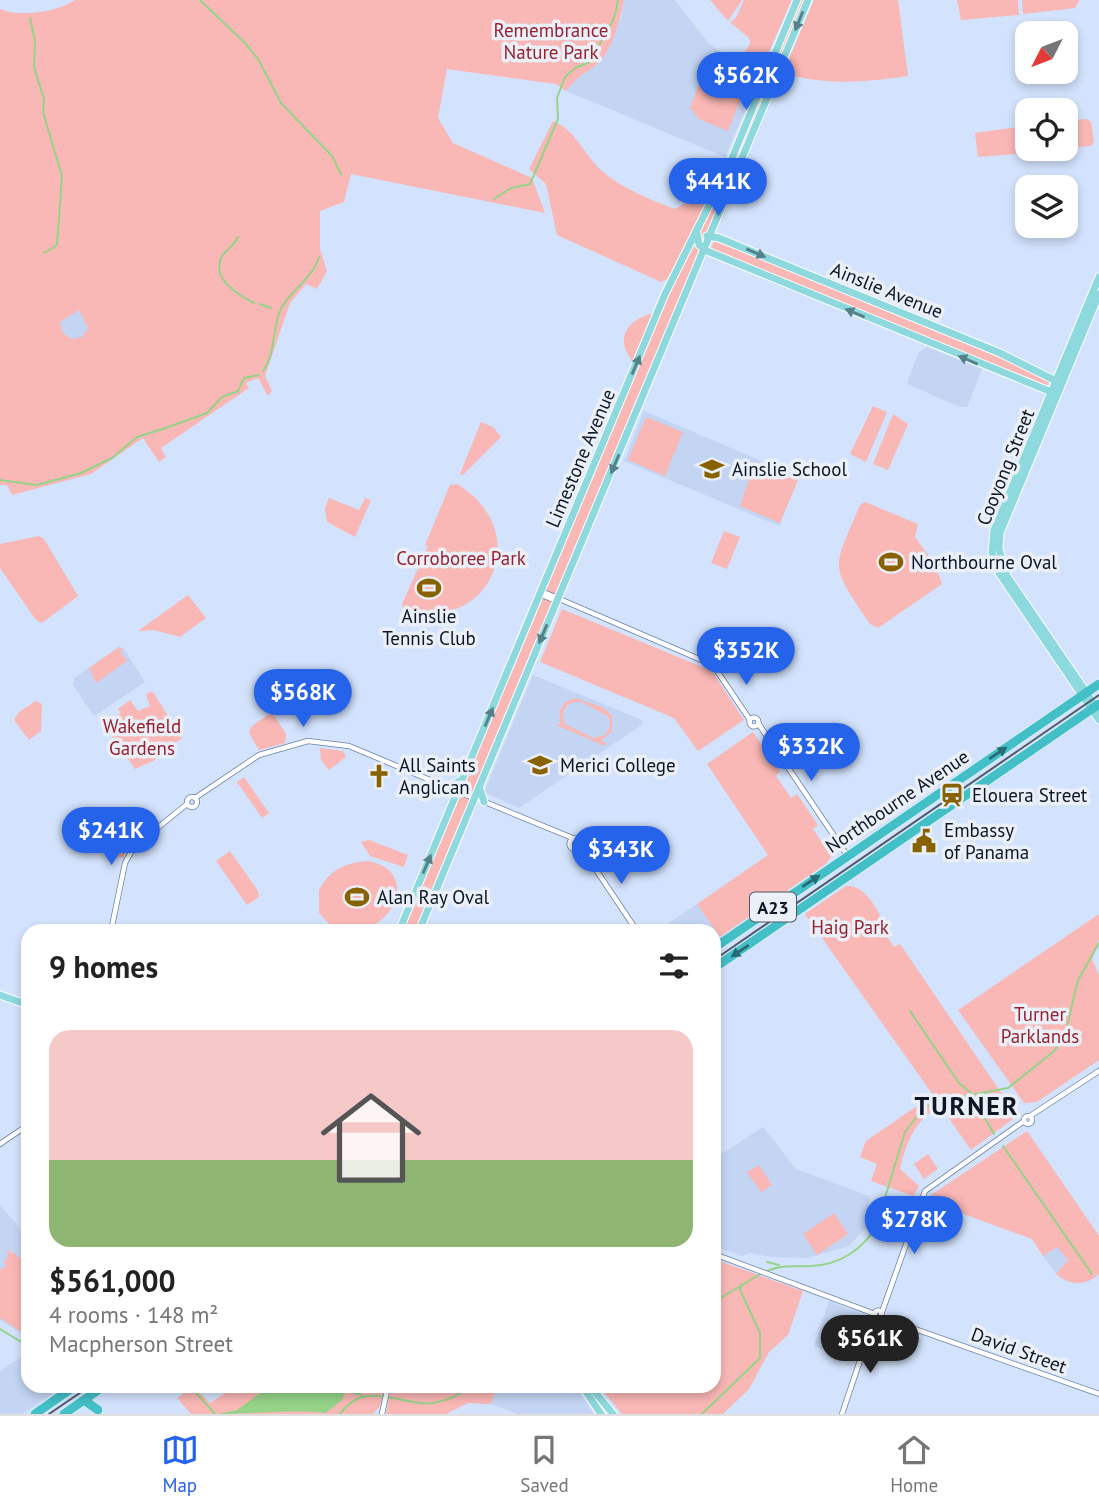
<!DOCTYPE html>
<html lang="en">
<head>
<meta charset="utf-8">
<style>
  :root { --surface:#fff; --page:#f2f2f2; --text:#222; --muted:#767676; --line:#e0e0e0; --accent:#2563eb }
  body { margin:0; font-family:"PT Sans",sans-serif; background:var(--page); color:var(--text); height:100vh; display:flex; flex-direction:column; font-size:26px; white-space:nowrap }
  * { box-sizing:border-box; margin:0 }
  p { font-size:23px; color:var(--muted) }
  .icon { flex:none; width:38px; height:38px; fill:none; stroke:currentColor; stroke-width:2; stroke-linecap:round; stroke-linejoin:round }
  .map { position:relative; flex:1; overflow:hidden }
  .sheet { position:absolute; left:21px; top:924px; width:700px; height:469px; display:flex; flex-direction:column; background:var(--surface); border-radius:21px; box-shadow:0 4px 10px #0003 }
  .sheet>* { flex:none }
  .needle { width:46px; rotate:228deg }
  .buttons { position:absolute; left:1015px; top:21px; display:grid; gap:14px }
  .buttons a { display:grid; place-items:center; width:63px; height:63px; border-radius:14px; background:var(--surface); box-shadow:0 4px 10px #0003; font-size:35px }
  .price { position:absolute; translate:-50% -60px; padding:0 16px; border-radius:24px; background:var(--accent); color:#fff; font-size:23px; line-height:46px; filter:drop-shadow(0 2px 4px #0008) }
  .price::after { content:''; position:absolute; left:50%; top:42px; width:21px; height:16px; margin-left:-10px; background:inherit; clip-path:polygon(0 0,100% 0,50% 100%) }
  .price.active { background:#222; color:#fff }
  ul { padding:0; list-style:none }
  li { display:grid; align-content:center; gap:14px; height:371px; padding:0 28px }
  li span { display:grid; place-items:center; height:217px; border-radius:21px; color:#555 }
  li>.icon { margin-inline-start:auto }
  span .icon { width:126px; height:126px; fill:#fffc; stroke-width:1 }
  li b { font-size:30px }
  h2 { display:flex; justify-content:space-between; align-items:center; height:84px; padding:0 28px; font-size:30px }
  .tabs { display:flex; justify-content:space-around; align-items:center; height:98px; border-top:2px solid var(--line); background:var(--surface); font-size:19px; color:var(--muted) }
  .tabs a { display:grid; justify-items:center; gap:4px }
  .tabs .active { color:var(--accent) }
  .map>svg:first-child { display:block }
  .built { fill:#c3d5f3 }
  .green { fill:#f9b7b5; fill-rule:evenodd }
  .water { fill:#95d389 }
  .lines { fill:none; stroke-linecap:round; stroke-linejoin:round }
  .stream { stroke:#95d389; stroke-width:2 }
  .minor-casing { stroke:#6981a8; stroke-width:6 }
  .major-casing { stroke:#fff; stroke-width:9 }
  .highway-casing { stroke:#fff; stroke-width:10 }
  .minor { stroke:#fff; stroke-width:4.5 }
  .major { stroke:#8ed9dd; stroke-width:7 }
  .highway { stroke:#43bfc7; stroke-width:9 }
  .tram { stroke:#4f5a6d; stroke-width:2 }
  .oneway { fill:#54818a }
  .oneway2 { fill:#286a76 }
  .labels { text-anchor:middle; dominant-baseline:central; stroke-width:7; stroke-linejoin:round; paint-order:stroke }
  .shield { fill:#eaeff8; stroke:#4f5764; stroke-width:2 }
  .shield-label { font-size:18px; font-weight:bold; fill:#0d1625 }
  .park-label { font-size:19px; fill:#96222e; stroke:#eaeff8 }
  .street-label { font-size:19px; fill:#0d1625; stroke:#eaeff8 }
  .poi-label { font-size:19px; fill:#0d1625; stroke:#eaeff8; text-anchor:start }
  .district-label { font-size:26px; font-weight:bold; letter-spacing:2px; fill:#0d1625; stroke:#eaeff8 }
</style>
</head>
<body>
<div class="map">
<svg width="1099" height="1414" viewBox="0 0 1099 1414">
  <rect width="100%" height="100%" fill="#d3e3fd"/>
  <g class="built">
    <polygon points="624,0 675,0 709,44 759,77 725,157 566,91 581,72 596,66 621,18"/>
    <polygon points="79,310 89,328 82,338 72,339 63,333 60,322"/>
    <polygon points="927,347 982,369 967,407 960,407 907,384 918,353"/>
    <polygon points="644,411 799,477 779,526 624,461"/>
    <polygon points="119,647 124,649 145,682 94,716 73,685 74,678"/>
    <polygon points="533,675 640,719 643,724 519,808 484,792"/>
    <polygon points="697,904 720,937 714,941 714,931 675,931 669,923"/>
    <polygon points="763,1127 796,1169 869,1196 869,1224 849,1246 808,1258 771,1257 749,1253 742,1256 714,1246 714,1159"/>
    <polygon points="0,1205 28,1238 28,1333 25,1336 0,1320"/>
    <polygon points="1057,1246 1068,1260 1056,1274 1043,1256"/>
    <polygon points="829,1301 870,1317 854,1361 814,1346"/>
    <polygon points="21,1357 28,1358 28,1386 63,1386 23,1414 0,1414 0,1371"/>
    <polygon points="497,1386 575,1386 594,1414 517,1414 491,1404"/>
  </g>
  <g class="green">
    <path d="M75,0H624C620,20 612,53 595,66C580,77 579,75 566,91L556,84L447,69L438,118L453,143L532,178L545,213L351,174L344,202L320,211V249L327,271L317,289L306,284L290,303L265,376L272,391L268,396L258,378L246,383L249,388L161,448L166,457L159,462L143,438L91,474L12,495L7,485H0V9C21,18 57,12 75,0ZM79,310L88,328L82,337L72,339L63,333L60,322Z"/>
    <polygon points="710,0 742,0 728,21"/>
    <polygon points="744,0 792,0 762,67 718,38 743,54 750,44 749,38 730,22 736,18"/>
    <polygon points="799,0 806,0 417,931 402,931 672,284 691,252"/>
    <path d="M814,0H898L908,76C864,82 826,86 783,73Z"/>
    <polygon points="957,0 1018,0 1019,15 961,20"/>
    <polygon points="1022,0 1079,0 1079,1 1075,8 1023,14"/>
    <polygon points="716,59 750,75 728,131 699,119 690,108 708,60"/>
    <polygon points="1087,119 1091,122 1094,142 1091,146 1066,148 1066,121"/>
    <path d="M553,121C575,129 584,155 602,171C623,189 649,199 675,209L700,195L709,197L669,278L661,282L557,235L546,184L529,169Z"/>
    <polygon points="1025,126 1027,153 978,157 975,133"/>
    <polygon points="716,236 1025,366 1049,381 1047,388 710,251"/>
    <path d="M650,314L655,315L634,363C615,341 624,322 650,314Z"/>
    <polygon points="873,406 887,412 866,462 850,454"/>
    <polygon points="893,414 908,424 888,470 873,464"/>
    <polygon points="646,417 683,432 665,476 628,460"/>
    <polygon points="481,422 493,427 501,437 463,475 460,474"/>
    <polygon points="755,462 798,480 780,523 740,506"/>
    <path d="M457,484C535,531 492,634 404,610L402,604L428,546L425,545L450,485Z"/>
    <polygon points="329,498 359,510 365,498 371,500 355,537 327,522 325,508"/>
    <path d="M865,502L918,524L915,537L934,563L942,584L878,628L870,624C829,563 832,572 860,505Z"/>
    <polygon points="724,531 740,537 727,569 711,563"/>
    <polygon points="39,536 44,539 78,596 42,623 36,620 0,568 0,544"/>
    <polygon points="188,595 206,618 180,637 154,630 138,631"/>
    <polygon points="562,609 712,671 744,720 698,751 674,718 540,662"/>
    <polygon points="119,647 123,649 120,651 127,661 96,683 89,668"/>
    <polygon points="149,692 153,692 182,738 153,761 135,769 109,732 111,728 118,726 116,716 121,713 118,709 130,700 138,711 150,706 146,695"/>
    <path d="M576,698L604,708L612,716V731L601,741L606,743L605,746L556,725L561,724C557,711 562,701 576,698ZM582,702L609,717L610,727L605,735L593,738L565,724C559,710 568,700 582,702Z"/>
    <polygon points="36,701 42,704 41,731 29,740 14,720 19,712"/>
    <polygon points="269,714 273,714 286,734 285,743 259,750 249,733 251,727"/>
    <polygon points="753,732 780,771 776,776 791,798 797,794 818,825 813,829 825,847 831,843 832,855 827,863 720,937 697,904 768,855 707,764"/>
    <polygon points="320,748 343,751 346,757 329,770 321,760"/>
    <polygon points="244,777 269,813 262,818 237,782"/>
    <polygon points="106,827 125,851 124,858 106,853 94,840 96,832"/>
    <polygon points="369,840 408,855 404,867 370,856 361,842"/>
    <polygon points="230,851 258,891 259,897 247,905 216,861"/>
    <path d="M368,861C423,870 393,942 335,930L319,913V890C329,870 347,862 368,861Z"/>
    <path d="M846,886C866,884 877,911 886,925L882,929L894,947L900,944L1017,1116L971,1150L941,1107C915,1117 906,1144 900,1169L919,1186L913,1196L871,1181L877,1164L860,1157L866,1141L933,1095L805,914Z"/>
    <polygon points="1099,914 1099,939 1092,959 1099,975 1099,1060 1037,1102 1024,1103 958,1010"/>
    <path d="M1027,1131L1099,1236V1274C1086,1286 1070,1286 1056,1274L1068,1260L1057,1247L1043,1256L1032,1239L928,1201L931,1195Z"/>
    <polygon points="928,1154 938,1169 924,1179 914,1164"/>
    <polygon points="759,1165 772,1185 761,1192 747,1172"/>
    <polygon points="834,1213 848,1234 817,1255 803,1234"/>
    <polygon points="11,1249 9,1253 15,1253 19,1258 28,1252 26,1335 0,1318 0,1270 6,1266 4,1263 9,1253 5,1253"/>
    <polygon points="714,1259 803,1291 788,1335 769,1352 749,1389 723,1414 622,1414 599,1386 714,1386"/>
    <polygon points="193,1386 210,1403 236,1386 385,1386 380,1406 373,1414 191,1414 177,1398"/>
    <polygon points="391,1386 497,1386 491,1404 468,1403 446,1414 386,1414"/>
  </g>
  <path class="water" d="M270,1386H342L346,1391L342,1400L326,1413C289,1409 255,1414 218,1414L237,1410Z"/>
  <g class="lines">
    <g class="stream">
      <polyline points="200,0 245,43 258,59 281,103 332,156 341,174"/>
      <polyline points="30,18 35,41 34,67 44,99 43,112 62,176 57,245 44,253"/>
      <path d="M494,199L511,188L530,184L558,119L557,98L565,77L575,68L592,61C600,36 614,31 618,0"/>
      <path d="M238,237C234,246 225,250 221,258C212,279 238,295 254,303"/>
      <polyline points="260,304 271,308"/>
      <path d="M263,371C277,352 271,326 282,307C291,290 313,278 319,257"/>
      <polyline points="160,430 207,413 222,397 238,391 244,378 259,375"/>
      <polyline points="0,480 37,485 81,473 112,458 137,437 159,430"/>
      <polyline points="910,1011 959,1083 971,1093"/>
      <polyline points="986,1093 978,1106 994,1134"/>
      <polyline points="1003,1146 1092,1274"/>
      <polyline points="767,1262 779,1265"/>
      <path d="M767,1271C783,1264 794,1267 811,1266C839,1265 862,1250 876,1227L905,1132L922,1110L934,1102L1008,1088L1053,1052L1064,1039L1078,980L1099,943"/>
      <polyline points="714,1302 762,1273"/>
      <polyline points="0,1329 28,1346"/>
      <polyline points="190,1386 215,1414"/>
      <polyline points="346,1391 362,1395"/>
      <path d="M340,1414C362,1383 390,1400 420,1403C438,1405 457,1397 471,1386"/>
      <polyline points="702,1414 760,1358 760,1333 740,1290 742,1284"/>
    </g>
    <g class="minor-casing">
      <g id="minor">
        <polyline points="541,591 713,665 750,720"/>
        <polyline points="540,594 558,602"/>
        <circle cx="754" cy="722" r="4.5"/>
        <polyline points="758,723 847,855"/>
        <polyline points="458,791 475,798"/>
        <circle cx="192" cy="802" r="5"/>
        <polyline points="195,798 259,755 308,741 349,746 473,798"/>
        <polyline points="485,802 575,839"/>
        <circle cx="575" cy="844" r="5.5"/>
        <polyline points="580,846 637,931"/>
        <polyline points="111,931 125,863 134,847 187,804"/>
        <circle cx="1028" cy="1120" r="4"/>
        <polyline points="1030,1116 1099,1071"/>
        <polyline points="0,1144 28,1125"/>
        <polyline points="714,1254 875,1314"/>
        <circle cx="878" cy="1314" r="3.5"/>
        <polyline points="882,1312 925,1191 1024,1121"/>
        <polyline points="881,1317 1099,1394"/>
        <polyline points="382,1414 388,1386"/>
        <polyline points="842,1414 875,1316"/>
      </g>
    </g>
    <g class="major-casing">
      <g id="major">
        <polyline points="697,233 699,245 707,251 1054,393"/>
        <polyline points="707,236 719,238 1000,353 1058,382"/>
        <polyline points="1099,277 994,530 992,553 999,573 1099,720"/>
        <polyline points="1099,294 1000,533 999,549 1007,576 1099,711"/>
        <polyline points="448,787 462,780"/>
        <polyline points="480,789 484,802"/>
        <polyline points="399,931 665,294 730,163 797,0"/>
        <polyline points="419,931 808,0"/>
        <polyline points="0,995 28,1005"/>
        <polyline points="582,1386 601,1414"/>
        <polyline points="590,1386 613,1414"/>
      </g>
    </g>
    <g class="highway-casing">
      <g id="highway">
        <polyline points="714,948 1099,684"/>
        <polyline points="714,968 1099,704"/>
        <polyline points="84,1400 98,1410"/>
        <polyline points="35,1414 75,1386"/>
        <polyline points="64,1414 104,1386"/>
      </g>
    </g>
    <use href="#minor" class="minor"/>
    <use href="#major" class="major"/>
    <use href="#highway" class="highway"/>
    <g class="tram">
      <polyline points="714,960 1099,695"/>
      <polyline points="49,1414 90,1386"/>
    </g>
  </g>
  <defs><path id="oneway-solid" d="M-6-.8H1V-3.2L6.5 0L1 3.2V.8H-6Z" transform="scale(1.75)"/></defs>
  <g class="oneway">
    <use href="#oneway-solid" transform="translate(799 21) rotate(112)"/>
    <use href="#oneway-solid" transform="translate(756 253) rotate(23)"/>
    <use href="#oneway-solid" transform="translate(855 313) rotate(-157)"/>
    <use href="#oneway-solid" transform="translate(968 360) rotate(-157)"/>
    <use href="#oneway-solid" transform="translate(636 365) rotate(-67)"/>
    <use href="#oneway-solid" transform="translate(615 464) rotate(113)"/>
    <use href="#oneway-solid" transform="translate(543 634) rotate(113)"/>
    <use href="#oneway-solid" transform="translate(489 717) rotate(-67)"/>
    <use href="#oneway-solid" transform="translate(427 864) rotate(-67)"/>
  </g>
  <g class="oneway2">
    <use href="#oneway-solid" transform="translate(998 753) rotate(-34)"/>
    <use href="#oneway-solid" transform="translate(811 881) rotate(-34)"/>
    <use href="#oneway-solid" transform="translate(740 951) rotate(146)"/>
  </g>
  <defs>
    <g id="school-bare" transform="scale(1.89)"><path d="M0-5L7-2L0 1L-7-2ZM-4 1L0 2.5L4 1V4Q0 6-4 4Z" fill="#886100" stroke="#eaeff8" stroke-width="2.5" paint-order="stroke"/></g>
    <g id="stadium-bare" transform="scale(1.89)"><path d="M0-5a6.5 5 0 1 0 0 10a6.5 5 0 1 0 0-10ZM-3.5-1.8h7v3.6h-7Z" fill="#886100" stroke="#eaeff8" stroke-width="2.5" paint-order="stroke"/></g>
    <g id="church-bare" transform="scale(1.89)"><path d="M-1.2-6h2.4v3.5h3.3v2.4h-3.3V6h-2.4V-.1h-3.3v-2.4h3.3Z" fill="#886100" stroke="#eaeff8" stroke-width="2.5" paint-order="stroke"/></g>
    <g id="station-bare" transform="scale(1.89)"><path d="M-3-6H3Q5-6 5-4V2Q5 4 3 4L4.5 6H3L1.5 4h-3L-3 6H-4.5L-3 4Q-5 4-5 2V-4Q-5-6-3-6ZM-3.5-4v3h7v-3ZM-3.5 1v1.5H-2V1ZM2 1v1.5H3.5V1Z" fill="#886100" stroke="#eaeff8" stroke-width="2.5" paint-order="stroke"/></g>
    <g id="civic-bare" transform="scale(1.89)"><path d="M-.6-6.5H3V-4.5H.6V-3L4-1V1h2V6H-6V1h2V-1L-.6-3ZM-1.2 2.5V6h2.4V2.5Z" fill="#886100" stroke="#eaeff8" stroke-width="2.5" paint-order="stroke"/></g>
  </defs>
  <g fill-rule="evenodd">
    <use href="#school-bare" x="712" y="469"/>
    <use href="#stadium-bare" x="891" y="562"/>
    <use href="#stadium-bare" x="429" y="588"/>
    <use href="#school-bare" x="540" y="765"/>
    <use href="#church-bare" x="379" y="776"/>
    <use href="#station-bare" x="952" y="795"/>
    <use href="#civic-bare" x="924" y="841"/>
    <use href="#stadium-bare" x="357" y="897"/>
  </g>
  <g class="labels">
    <rect class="shield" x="750" y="892.5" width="46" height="29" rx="5"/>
    <g class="shield-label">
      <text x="773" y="907">A23</text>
    </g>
    <g class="park-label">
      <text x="551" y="30">Remembrance<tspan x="551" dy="22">Nature Park</tspan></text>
      <text x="461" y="558">Corroboree Park</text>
      <text x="142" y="726">Wakefield<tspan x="142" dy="22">Gardens</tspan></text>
      <text x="850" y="927">Haig Park</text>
      <text x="1040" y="1014">Turner<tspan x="1040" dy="22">Parklands</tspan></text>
    </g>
    <g class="street-label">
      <text transform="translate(887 290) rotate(22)">Ainslie Avenue</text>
      <text transform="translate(580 458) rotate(-67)">Limestone Avenue</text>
      <text transform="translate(1005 467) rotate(-68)">Cooyong Street</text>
      <text transform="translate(897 801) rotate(-34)">Northbourne Avenue</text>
      <text transform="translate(1019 1350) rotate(20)">David Street</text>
    </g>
    <g class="poi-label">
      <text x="732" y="469">Ainslie School</text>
      <text x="911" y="562">Northbourne Oval</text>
      <text x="429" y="616" text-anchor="middle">Ainslie<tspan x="429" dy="22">Tennis Club</tspan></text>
      <text x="399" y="765">All Saints<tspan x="399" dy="22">Anglican</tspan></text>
      <text x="560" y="765">Merici College</text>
      <text x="972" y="795">Elouera Street</text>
      <text x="944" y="830">Embassy<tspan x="944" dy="22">of Panama</tspan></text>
      <text x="377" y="897">Alan Ray Oval</text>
    </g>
    <g class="district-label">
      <text x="967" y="1105">TURNER</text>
    </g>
  </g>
</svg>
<div class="buttons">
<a><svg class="needle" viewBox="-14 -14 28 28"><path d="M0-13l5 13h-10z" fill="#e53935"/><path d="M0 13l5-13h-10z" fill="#767676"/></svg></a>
<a><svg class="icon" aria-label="locate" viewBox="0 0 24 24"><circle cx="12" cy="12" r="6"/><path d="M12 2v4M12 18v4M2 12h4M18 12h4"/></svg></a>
<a><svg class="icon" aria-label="layers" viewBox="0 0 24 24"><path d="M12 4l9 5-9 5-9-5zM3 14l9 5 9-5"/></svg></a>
</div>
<b class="price" style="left:746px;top:112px">$562K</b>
<b class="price" style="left:718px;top:218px">$441K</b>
<b class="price" style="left:746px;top:687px">$352K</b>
<b class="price" style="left:303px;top:729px">$568K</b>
<b class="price" style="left:811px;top:783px">$332K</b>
<b class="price" style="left:111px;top:867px">$241K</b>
<b class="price" style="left:621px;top:886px">$343K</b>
<b class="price" style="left:914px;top:1256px">$278K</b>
<b class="price active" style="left:870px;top:1375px">$561K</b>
<section class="sheet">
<h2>9 homes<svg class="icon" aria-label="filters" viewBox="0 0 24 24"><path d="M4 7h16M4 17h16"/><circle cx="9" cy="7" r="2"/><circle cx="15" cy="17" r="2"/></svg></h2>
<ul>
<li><span style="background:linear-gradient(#f6c9c9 60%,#8fb573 0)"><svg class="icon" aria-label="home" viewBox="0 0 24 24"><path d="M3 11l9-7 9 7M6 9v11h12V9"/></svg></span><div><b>$561,000</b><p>4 rooms · 148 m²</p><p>Macpherson Street</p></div></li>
</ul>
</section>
</div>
<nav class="tabs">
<a class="active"><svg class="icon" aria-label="map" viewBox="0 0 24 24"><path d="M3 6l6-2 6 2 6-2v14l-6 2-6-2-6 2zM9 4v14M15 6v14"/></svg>Map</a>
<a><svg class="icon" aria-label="saved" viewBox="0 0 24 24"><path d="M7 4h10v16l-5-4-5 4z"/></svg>Saved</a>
<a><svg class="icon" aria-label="home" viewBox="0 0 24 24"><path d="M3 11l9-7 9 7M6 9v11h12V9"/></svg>Home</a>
</nav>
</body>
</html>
